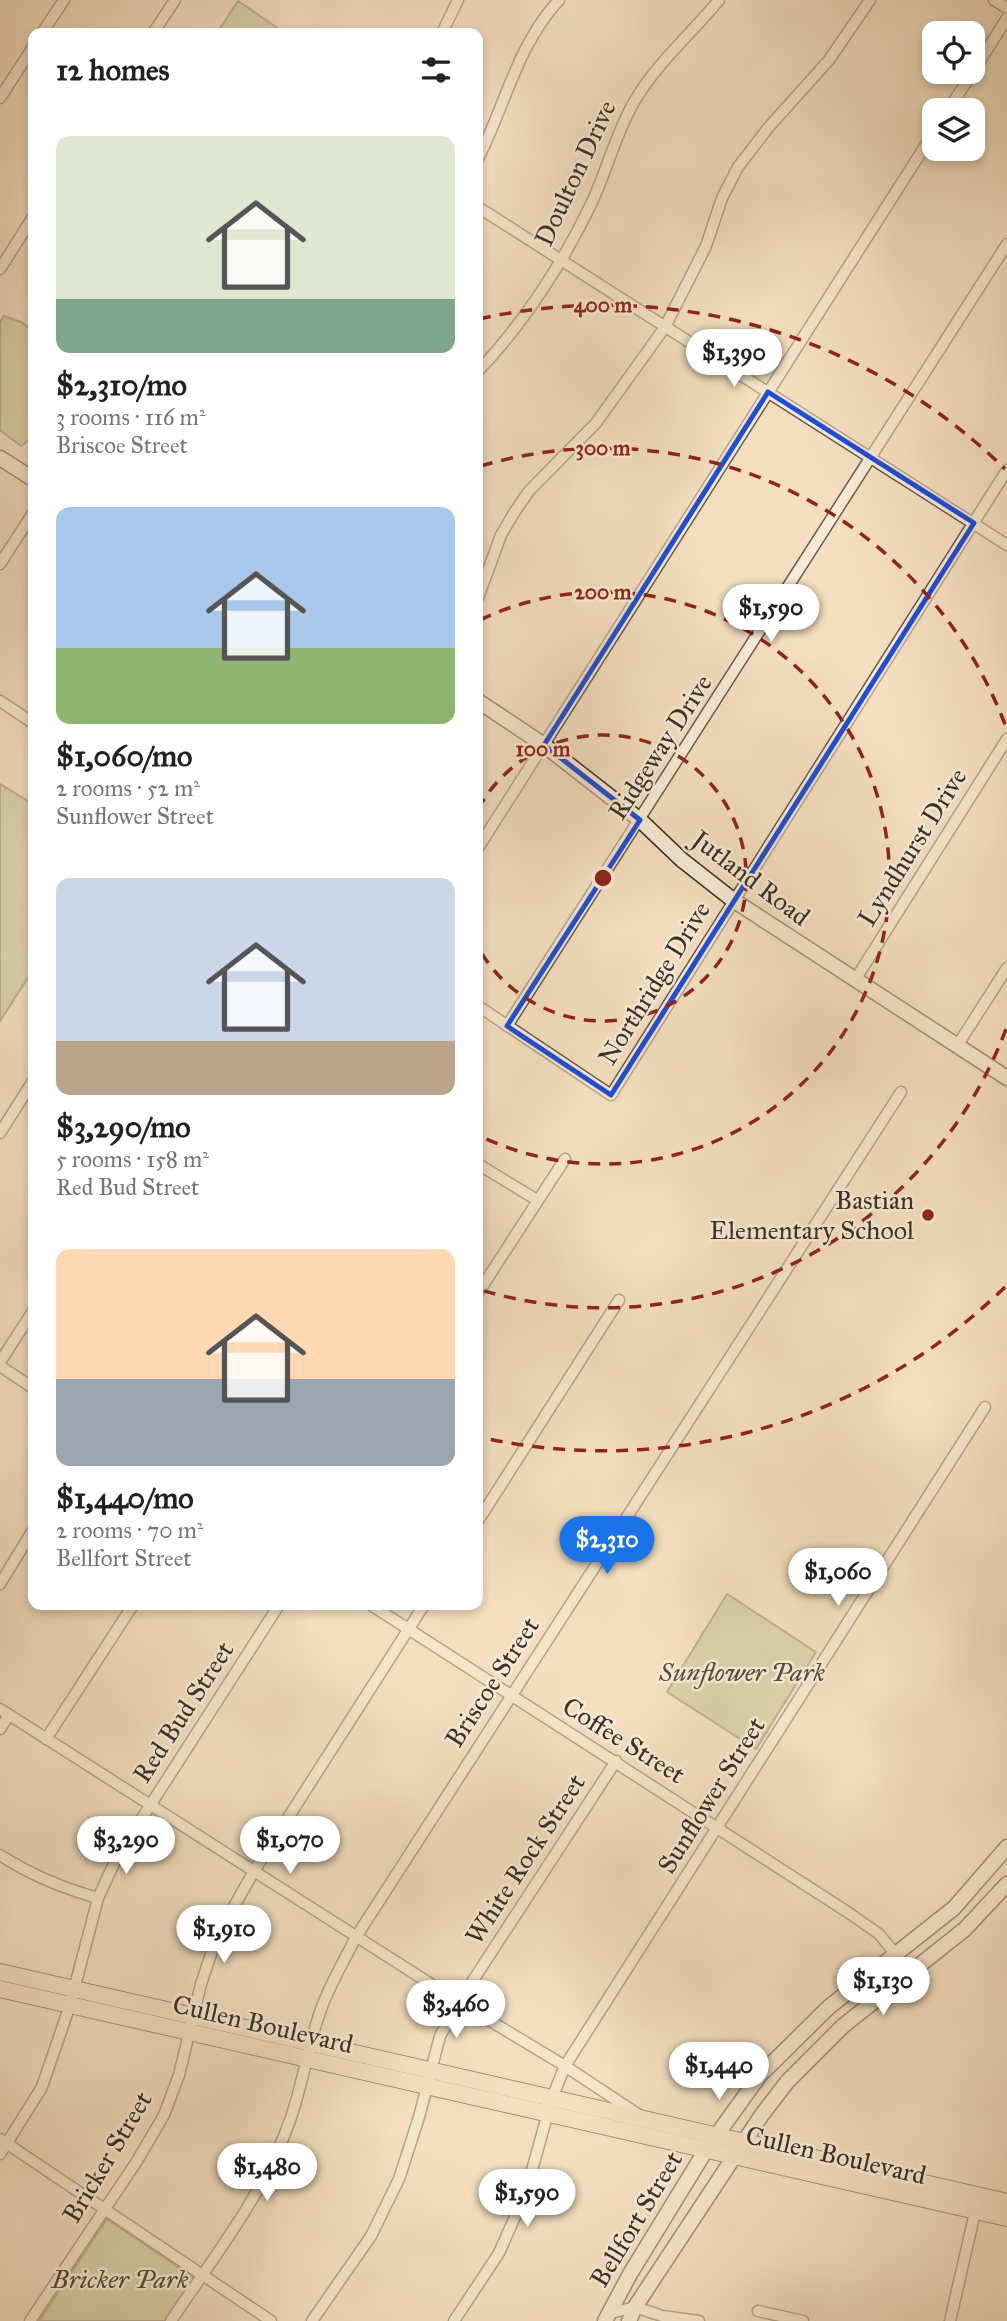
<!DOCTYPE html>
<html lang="en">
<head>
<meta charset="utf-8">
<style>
  :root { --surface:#fff; --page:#f6f6f6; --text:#202124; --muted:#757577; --accent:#1a73e8 }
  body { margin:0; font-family:"IM FELL Great Primer",serif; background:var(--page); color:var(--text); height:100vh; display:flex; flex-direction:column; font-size:26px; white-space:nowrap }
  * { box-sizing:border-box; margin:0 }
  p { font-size:23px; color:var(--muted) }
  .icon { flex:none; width:38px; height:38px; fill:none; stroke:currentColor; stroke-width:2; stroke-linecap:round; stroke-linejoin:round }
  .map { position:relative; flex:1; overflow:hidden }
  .side { position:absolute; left:28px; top:28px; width:455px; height:1582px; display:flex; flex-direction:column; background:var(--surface); border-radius:14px; box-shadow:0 4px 10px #0003 }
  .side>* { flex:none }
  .tools { position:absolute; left:922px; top:21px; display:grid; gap:14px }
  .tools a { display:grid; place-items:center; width:63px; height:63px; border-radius:14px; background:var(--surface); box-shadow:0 4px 10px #0003; font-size:35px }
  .price { position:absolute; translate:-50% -60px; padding:0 16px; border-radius:24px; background:#fff; color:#222; font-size:23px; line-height:46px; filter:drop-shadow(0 2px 4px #0008) }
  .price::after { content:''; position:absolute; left:50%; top:42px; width:21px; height:16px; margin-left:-10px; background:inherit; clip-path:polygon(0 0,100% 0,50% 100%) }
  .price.current { background:var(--accent); color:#fff }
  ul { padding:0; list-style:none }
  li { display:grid; align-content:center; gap:14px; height:371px; padding:0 28px }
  li span { display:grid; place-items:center; height:217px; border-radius:14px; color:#555 }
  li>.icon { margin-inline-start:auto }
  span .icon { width:126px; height:126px; fill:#fffc; stroke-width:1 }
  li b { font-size:30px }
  h2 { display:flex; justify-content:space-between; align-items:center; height:84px; padding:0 28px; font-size:30px }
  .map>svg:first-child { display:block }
  .green { fill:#bcc191; stroke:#7c785c; stroke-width:2 }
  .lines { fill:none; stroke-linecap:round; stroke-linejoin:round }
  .street-casing { stroke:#695b4d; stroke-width:13 }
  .secondary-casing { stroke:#3b2f27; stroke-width:17 }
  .primary-casing { stroke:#3b2f27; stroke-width:18 }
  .street { stroke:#f8ead5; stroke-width:10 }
  .secondary { stroke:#f8ead5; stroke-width:14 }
  .primary { stroke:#f4debf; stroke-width:16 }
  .marked { fill:none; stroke:#1d4ed8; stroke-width:5; stroke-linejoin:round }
  .ring { fill:none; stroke:#8f2418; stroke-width:3.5; stroke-dasharray:12 9 }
  .poi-dot { fill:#8f2418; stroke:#f8ead5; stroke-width:2.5 }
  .labels { text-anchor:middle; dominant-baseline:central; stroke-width:5; stroke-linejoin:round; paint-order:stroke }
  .street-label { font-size:26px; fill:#3b2f27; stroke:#f8ead5 }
  .poi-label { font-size:26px; fill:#3b2f27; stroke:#f8ead5; text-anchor:end }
  .park-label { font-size:26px; font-style:italic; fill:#554c3c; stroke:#f8ead5 }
  .centre { fill:#8f2418; stroke:#f8ead5; stroke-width:3.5 }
  .ring-label { font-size:21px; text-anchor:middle; font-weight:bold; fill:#8f2418; stroke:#f8ead5; stroke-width:5; stroke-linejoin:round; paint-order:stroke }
</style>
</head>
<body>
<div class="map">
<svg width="1007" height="2321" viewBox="0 0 1007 2321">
  <rect width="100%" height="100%" fill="#f4debf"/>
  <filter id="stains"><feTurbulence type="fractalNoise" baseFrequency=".00286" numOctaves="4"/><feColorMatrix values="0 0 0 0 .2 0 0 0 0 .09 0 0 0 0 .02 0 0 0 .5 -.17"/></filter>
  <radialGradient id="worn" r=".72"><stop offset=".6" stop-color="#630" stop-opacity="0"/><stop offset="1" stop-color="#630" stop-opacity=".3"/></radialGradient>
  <g class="green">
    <polygon points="238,1 282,31 281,33 217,33"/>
    <polygon points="4,316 21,322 33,331 33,437 21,446 0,430 0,322"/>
    <polygon points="0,784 33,804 33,970 0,1021"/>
    <polygon points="727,1594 816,1652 756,1749 667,1692"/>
    <polygon points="107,2219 194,2278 165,2321 39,2321"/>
  </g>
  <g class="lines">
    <g class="street-casing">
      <g id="street">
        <polyline points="994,0 1007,8"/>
        <polyline points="42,33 64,0"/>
        <polyline points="153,33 175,0"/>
        <polyline points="442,33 458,0"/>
        <polyline points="973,72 1007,18"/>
        <polyline points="0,98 33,47"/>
        <polyline points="948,110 973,72"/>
        <path d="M478,159C505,106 517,45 559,0"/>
        <polyline points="478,207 1007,545"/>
        <polyline points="0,269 33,217"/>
        <path d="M478,371C523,325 566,258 593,200C608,167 616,133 634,102C656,64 691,34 719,0"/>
        <polyline points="0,564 33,513"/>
        <polyline points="478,598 501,535 514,513 529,491 596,423 665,327 706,246 722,198 738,167 768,128 829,60 870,0"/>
        <polyline points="0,701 33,723"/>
        <polyline points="478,848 934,132"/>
        <polyline points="855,980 1007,739"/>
        <polyline points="478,1006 611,1095 1007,470"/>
        <polyline points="507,1026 1007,244"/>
        <polyline points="957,1046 1007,968"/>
        <polyline points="0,1133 33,1081"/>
        <polyline points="478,1164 537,1200"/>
        <polyline points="478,1293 565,1159"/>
        <polyline points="0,1362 33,1311"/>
        <polyline points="0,1366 33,1388"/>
        <polyline points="478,1521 619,1300"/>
        <polyline points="0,1584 33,1530"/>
        <polyline points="371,1605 849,1913 879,1934 911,1973"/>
        <polyline points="0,1709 459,2002 565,2066 639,2115"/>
        <polyline points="0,1729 9,1715"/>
        <polyline points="46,1739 133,1605"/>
        <path d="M0,1855C31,1875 62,1888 98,1898"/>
        <polyline points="0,2139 271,2321"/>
        <polyline points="0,2154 42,2087 70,2005 98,1898 117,1857 279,1605"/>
        <polyline points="758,2311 803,2321"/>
        <polyline points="607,2314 635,2307 662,2316 699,2321"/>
        <polyline points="30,2321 137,2161 164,2115 179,2075 201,1984 211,1954 228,1917 254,1871 424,1605"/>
        <path d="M171,2321C213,2258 263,2195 289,2123C302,2088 307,2050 319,2015C328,1987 343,1963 356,1937L901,1092"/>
        <polyline points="312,2321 371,2236 399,2179 419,2117 440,2036 459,2002 616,1761"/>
        <polyline points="454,2321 499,2253 526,2192 552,2098 565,2066 985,1407"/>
        <polyline points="950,2321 977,2204"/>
      </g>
    </g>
    <g class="secondary-casing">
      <g id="secondary">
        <polyline points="0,458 33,479"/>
        <polyline points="478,701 544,745 640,820 682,860 733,900 1007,1078"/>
        <polyline points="605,2321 630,2274 706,2150 760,2075 829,2007 954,1908 1007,1847"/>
        <polyline points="629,2321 635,2307 761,2116 787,2082 843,2026 965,1929 1007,1884"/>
      </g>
    </g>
    <g class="primary-casing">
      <g id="primary">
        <polyline points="0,1972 1007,2202"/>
        <polyline points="0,1989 1007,2218"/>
      </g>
    </g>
    <use href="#street" class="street"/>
    <use href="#secondary" class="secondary"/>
    <use href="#primary" class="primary"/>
  </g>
  <path d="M0 0H1007V2321H0ZM768,392L974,523L611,1095L507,1026L640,820L544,745Z" fill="#f4debf" fill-opacity=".55" fill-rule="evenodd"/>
  <path class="marked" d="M768,392L974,523L611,1095L507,1026L640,820L544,745Z"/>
  <g class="ring">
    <path d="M478 809A143 143 0 1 1 478 947"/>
    <path d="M480 620A286 286 0 1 1 480 1136"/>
    <path d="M1006 1029A430 430 0 0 1 481 1290M481 466A430 430 0 0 1 1006 727"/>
    <path d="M1005 1287A573 573 0 0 1 479 1437M33 938A573 573 0 0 1 33 818M479 319A573 573 0 0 1 1005 469"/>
  </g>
  <circle class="poi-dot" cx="928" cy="1215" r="7"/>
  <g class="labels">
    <g class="street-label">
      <text transform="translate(575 173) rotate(-65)">Doulton Drive</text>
      <text transform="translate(660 747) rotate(-57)">Ridgeway Drive</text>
      <text transform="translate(912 847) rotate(-58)">Lyndhurst Drive</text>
      <text transform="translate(751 878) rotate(37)">Jutland Road</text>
      <text transform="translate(654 983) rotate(-58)">Northridge Drive</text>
      <text transform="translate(492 1682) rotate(-57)">Briscoe Street</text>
      <text transform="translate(183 1712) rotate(-57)">Red Bud Street</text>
      <text transform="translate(624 1740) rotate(32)">Coffee Street</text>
      <text transform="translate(711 1795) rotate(-58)">Sunflower Street</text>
      <text transform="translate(525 1859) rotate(-57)">White Rock Street</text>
      <text transform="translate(263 2024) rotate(13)">Cullen Boulevard</text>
      <text transform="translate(836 2155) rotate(13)">Cullen Boulevard</text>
      <text transform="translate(107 2157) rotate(-59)">Bricker Street</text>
      <text transform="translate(636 2219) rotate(-59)">Bellfort Street</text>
    </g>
    <g class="poi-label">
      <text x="914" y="1200">Bastian<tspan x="914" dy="30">Elementary School</tspan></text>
    </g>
    <g class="park-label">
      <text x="742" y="1672">Sunflower Park</text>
      <text x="120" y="2279">Bricker Park</text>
    </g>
  </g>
  <circle cx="603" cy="878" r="10" class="centre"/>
  <g class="ring-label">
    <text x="603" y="312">400 m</text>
    <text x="603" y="455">300 m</text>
    <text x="603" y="599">200 m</text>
    <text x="543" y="756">100 m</text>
  </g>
  <rect width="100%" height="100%" filter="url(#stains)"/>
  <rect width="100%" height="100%" fill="url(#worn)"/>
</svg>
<div class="tools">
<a><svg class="icon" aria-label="locate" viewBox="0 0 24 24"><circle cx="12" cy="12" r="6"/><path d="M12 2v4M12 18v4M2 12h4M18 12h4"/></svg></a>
<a><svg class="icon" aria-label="layers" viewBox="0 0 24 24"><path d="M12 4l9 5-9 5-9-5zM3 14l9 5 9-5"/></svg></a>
</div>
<b class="price" style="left:734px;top:389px">$1,390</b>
<b class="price" style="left:771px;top:644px">$1,590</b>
<b class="price current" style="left:607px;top:1576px">$2,310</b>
<b class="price" style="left:838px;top:1608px">$1,060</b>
<b class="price" style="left:126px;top:1876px">$3,290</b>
<b class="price" style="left:290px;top:1876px">$1,070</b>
<b class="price" style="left:224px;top:1965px">$1,910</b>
<b class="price" style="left:883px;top:2017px">$1,130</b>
<b class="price" style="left:456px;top:2040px">$3,460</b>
<b class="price" style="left:719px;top:2102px">$1,440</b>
<b class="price" style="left:267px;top:2203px">$1,480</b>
<b class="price" style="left:527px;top:2229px">$1,590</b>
<section class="side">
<h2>12 homes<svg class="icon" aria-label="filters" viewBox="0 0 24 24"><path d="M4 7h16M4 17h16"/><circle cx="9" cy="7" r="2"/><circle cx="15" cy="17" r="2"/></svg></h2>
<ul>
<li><span style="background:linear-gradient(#dfe7d0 75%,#7fa58c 0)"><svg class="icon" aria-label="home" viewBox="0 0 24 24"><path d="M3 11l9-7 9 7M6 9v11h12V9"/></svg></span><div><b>$2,310/mo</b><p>3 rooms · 116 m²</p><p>Briscoe Street</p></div></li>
<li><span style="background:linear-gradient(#a9c7e8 65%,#8fb573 0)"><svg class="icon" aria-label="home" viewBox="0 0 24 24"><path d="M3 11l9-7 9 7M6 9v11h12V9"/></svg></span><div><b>$1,060/mo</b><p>2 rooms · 52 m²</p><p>Sunflower Street</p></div></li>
<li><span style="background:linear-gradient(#c9d6e8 75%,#b9a48a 0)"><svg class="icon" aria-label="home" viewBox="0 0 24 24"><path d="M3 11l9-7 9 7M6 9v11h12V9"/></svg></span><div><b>$3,290/mo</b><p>5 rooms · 158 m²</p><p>Red Bud Street</p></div></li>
<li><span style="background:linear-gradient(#ffd9b3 60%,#9aa5b1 0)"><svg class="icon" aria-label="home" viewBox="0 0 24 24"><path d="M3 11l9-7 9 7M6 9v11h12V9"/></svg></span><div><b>$1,440/mo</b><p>2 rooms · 70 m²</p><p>Bellfort Street</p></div></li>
</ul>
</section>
</div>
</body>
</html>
